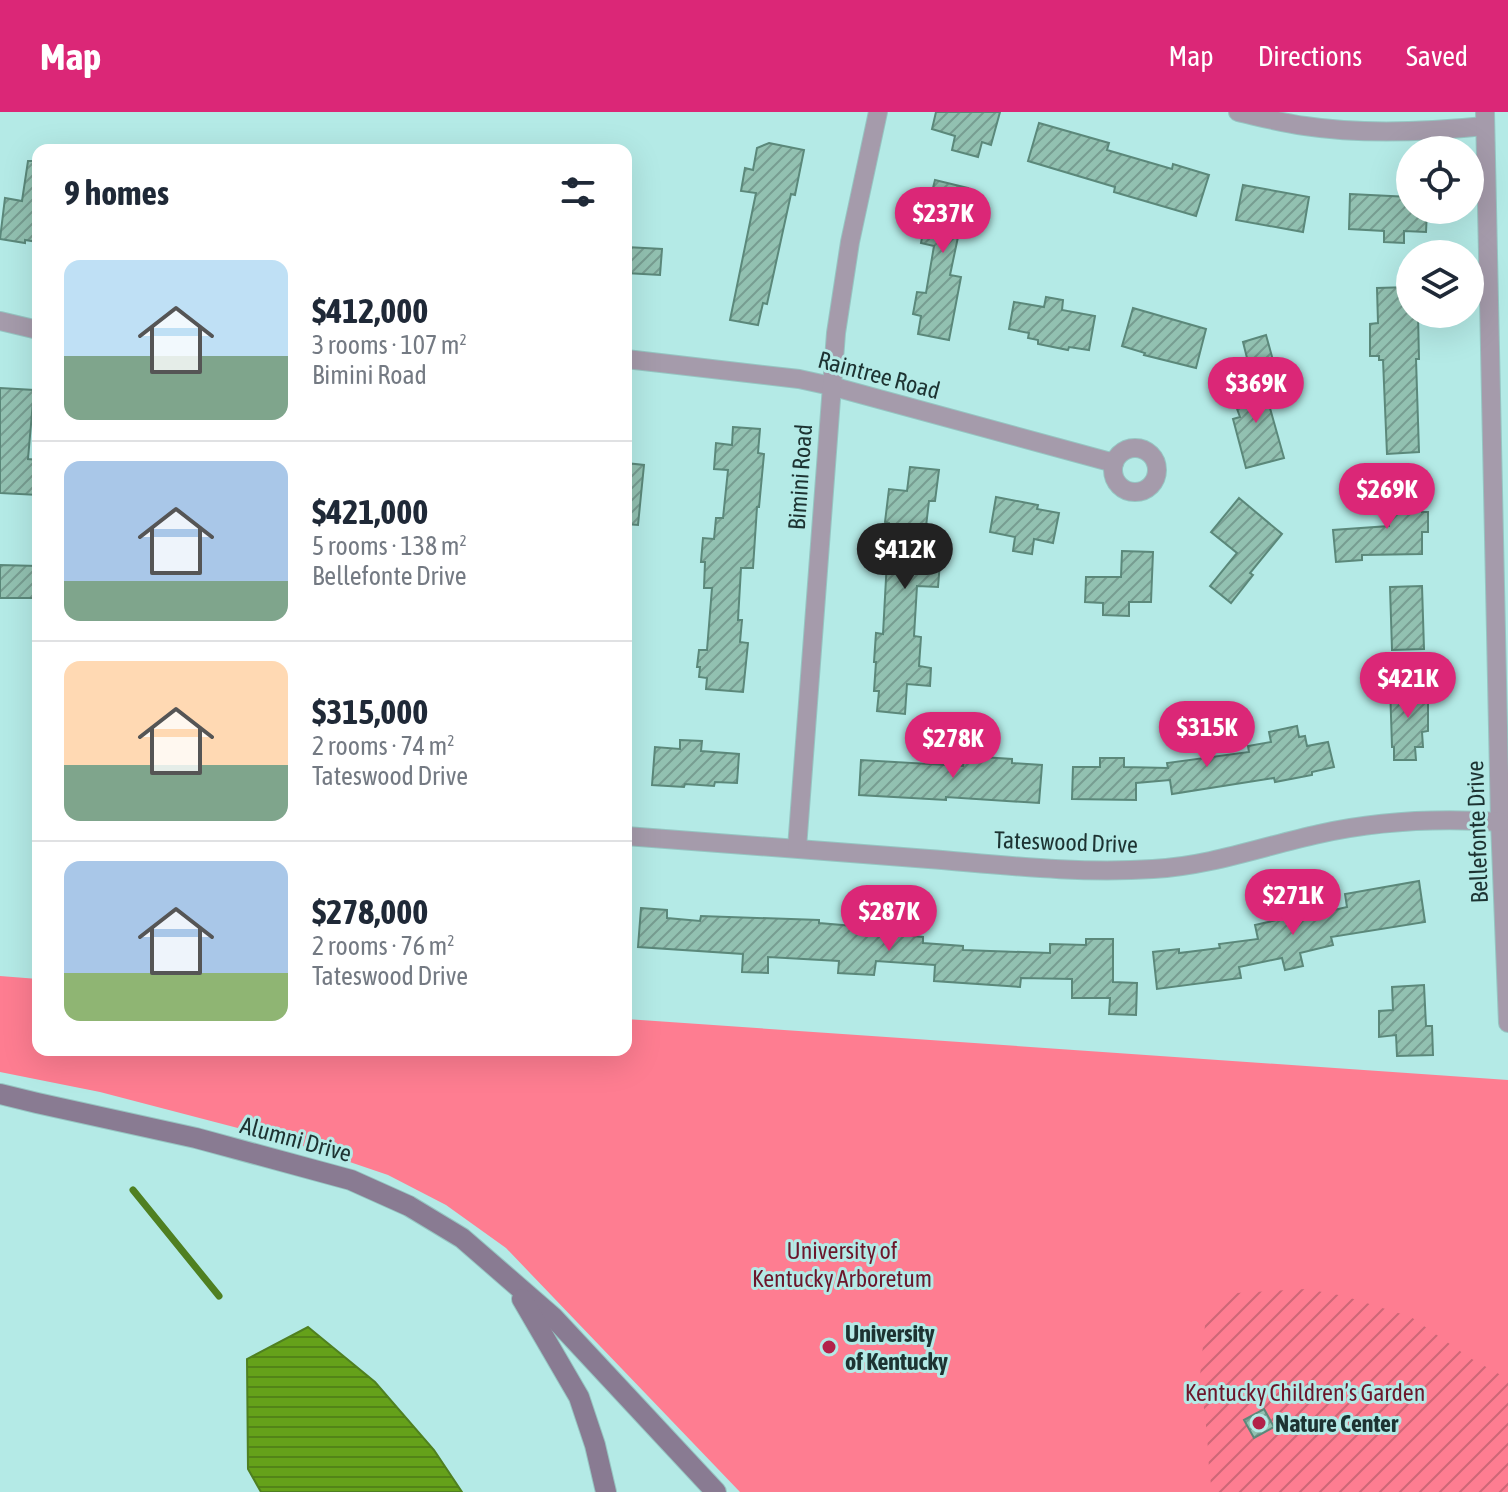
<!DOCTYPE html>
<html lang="en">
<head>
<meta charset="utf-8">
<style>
  :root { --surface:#fff; --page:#f2f2f3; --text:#1f2937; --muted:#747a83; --line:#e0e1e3; --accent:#db2777 }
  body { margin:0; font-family:"Asap Condensed",sans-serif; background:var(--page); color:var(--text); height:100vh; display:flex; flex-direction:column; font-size:30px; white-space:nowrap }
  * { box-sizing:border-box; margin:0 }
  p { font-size:26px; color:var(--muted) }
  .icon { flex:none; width:44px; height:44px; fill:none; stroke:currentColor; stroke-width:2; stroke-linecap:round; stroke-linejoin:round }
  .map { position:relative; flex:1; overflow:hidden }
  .drawer { position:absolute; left:32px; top:32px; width:600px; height:912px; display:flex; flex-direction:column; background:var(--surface); border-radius:16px; box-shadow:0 8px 32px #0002 }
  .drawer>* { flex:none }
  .tools { position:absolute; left:1396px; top:24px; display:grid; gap:16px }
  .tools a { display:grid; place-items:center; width:88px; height:88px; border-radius:50%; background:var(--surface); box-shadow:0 8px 32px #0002; font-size:40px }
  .price { position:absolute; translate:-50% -68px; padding:0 18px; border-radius:28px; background:var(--accent); color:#fff; font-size:26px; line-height:52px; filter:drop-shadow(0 2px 4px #0008) }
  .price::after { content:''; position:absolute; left:50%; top:48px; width:24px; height:18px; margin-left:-12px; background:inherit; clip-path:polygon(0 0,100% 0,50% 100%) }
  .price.on { background:#222; color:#fff }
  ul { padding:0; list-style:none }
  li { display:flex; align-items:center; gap:24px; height:200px; padding:0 32px }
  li+li { border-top:2px solid var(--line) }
  li span { display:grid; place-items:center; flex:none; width:224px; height:160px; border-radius:16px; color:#555 }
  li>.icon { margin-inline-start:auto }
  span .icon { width:96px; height:96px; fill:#fffc; stroke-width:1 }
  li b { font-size:34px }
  h2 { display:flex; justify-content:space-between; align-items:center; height:96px; padding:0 32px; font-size:34px }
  header { display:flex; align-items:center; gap:48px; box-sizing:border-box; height:112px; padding:0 40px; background:var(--accent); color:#fff }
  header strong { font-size:38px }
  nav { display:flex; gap:44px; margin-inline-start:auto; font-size:28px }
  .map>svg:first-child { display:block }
  .park { fill:#fe7d91 }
  .garden { fill:url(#garden-furrows) }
  .water { fill:url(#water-rules); stroke:#4f8021; stroke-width:2 }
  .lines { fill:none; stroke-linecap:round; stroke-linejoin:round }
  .stream { stroke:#4f8021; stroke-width:7 }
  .building { fill:url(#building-hatch); stroke:#5b887a; stroke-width:2 }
  .minor-casing { stroke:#96c5c2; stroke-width:20 }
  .secondary-casing { stroke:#96c5c2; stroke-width:22 }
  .minor { stroke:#a59bab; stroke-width:18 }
  .secondary { stroke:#897b92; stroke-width:20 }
  .poi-dot { fill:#b32149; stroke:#b4eae6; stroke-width:3 }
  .labels { text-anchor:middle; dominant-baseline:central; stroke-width:6; stroke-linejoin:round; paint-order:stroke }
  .street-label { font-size:24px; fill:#1d3332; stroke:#b4eae6 }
  .park-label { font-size:24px; fill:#6c162b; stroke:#b4eae6 }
  .poi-label { font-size:24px; font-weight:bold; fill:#1d3332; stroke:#b4eae6; text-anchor:start }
</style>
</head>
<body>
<header>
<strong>Map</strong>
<nav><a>Map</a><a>Directions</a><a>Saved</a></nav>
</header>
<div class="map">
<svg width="1508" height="1380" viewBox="0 0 1508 1380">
  <defs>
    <pattern id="garden-furrows" width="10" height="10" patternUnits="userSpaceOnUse" patternTransform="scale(2)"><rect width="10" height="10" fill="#fe7d91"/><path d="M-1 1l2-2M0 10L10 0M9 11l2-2" fill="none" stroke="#cd6777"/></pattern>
    <pattern id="water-rules" width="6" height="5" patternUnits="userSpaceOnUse" patternTransform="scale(2)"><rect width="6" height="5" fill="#65a11a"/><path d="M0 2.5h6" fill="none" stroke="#538418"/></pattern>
    <pattern id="building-hatch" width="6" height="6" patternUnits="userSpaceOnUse" patternTransform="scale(2)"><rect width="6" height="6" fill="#92c1b1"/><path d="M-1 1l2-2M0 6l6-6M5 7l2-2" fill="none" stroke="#779d91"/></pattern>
  </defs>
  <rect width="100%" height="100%" fill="#b4eae6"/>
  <polygon class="park" points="0,864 38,867 38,938 626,938 626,907 1508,968 1508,1380 740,1380 506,1136 446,1093 388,1063 291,1030 100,980 0,960"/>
  <polygon class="garden" points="1306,1177 1344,1184 1411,1205 1470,1246 1508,1267 1508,1380 1212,1380 1209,1357 1207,1322 1200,1264 1205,1213 1218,1189 1236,1181"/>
  <polygon class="water" points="308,1215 375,1270 434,1338 462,1380 261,1380 248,1357 247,1247"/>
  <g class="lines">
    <polyline class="stream" points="133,1078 219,1184"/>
  </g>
  <g class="building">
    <polygon points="936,0 1000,0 991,33 982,30 978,45 952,38 955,24 932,17"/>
    <polygon points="1039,11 1109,31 1107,38 1172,57 1173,52 1209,63 1196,104 1114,80 1115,75 1028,49"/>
    <polygon points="769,31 804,38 795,83 791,82 767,192 763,191 758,213 730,208 756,81 741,79 745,56 753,58 757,36"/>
    <polygon points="28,49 38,49 38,130 25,128 25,131 0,127 5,86 22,89"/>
    <polygon points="935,68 968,76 967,80 983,84 977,110 962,106 950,163 961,165 949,228 918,222 921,204 913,202 917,180 926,181 934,134 921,131 925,110 922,109 928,79 932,80"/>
    <polygon points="1243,73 1309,85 1303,120 1236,108"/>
    <polygon points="1350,82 1410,85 1410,98 1427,98 1426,120 1404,119 1404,131 1384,130 1384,119 1349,117"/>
    <polygon points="626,135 662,137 660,163 626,161"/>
    <polygon points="1410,175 1410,202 1418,202 1419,247 1416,247 1419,340 1387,342 1383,248 1379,248 1379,244 1370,244 1370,212 1378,211 1377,176"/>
    <polygon points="1046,185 1063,188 1062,198 1095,204 1089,238 1069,235 1068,238 1038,232 1038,228 1028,226 1029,221 1009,217 1014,190 1044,195"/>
    <polygon points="1133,196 1206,217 1196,256 1144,243 1145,241 1122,234"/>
    <polygon points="1266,223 1276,259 1252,266 1243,230"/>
    <polygon points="1261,264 1284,346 1246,356 1233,307 1240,305 1236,294 1241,293 1235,271"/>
    <polygon points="0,276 34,278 28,347 38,348 38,383 0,381"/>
    <polygon points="733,315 760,317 758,341 764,342 759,395 757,395 753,456 741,456 738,508 742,508 740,530 748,531 743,580 706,577 707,566 699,565 700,555 697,555 699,538 707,538 712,476 704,476 705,450 701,450 703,426 714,427 716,406 723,406 728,358 714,357 716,331 732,333"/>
    <polygon points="626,351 644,353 638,413 626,412"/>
    <polygon points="910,355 939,358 935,389 929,389 923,440 938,441 937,450 940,450 938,475 917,474 914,524 921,525 919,554 931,556 930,574 907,572 905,602 877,599 879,579 874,579 876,550 874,550 876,521 883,522 889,411 885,410 889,377 907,379"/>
    <polygon points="1422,379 1422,400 1428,400 1428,420 1422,420 1422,442 1362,443 1362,448 1336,450 1333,418 1389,414 1388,380"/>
    <polygon points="996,385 1038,393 1037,397 1059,401 1053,431 1034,427 1032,442 1013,439 1015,425 990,420"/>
    <polygon points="1239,386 1282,422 1250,461 1253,463 1231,491 1210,474 1237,441 1211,420"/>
    <polygon points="1122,439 1153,440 1151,490 1129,490 1129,504 1103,503 1103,491 1085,490 1086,465 1121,465"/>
    <polygon points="0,453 38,454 38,486 0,486"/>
    <polygon points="1422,474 1424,537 1392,538 1390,475"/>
    <polygon points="1390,573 1424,573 1424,588 1428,587 1428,619 1422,620 1423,635 1415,635 1416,648 1394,648 1394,635 1392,635"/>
    <polygon points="1297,614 1299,625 1305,624 1307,634 1328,630 1334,655 1312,660 1312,663 1275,670 1274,666 1172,682 1170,668 1136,671 1136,688 1072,687 1073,655 1100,655 1100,646 1124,646 1124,655 1168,656 1167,651 1249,640 1248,634 1271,630 1269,620"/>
    <polygon points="680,628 702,629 701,639 739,642 737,671 715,670 714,674 685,672 684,675 652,673 655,635 680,637"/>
    <polygon points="982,645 1012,647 1012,651 1042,653 1039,691 946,685 946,688 859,683 861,648 963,654 964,647 982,648"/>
    <polygon points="1419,769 1425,810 1331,825 1333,833 1300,841 1303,854 1285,858 1282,846 1239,855 1241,866 1157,877 1153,840 1179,837 1179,841 1220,836 1219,832 1258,827 1255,813 1299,803 1300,806 1347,795 1345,782"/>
    <polygon points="641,796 667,798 667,806 700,809 701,804 819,808 819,811 901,818 901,823 923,825 923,831 963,834 963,838 1050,841 1050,832 1086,833 1086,827 1113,827 1113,870 1137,871 1136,903 1109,902 1110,886 1072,886 1072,867 1021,866 1020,875 934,869 935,853 876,849 874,863 838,861 839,849 768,845 768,861 742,860 743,842 638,835"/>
    <polygon points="1424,873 1426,914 1432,914 1433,943 1397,944 1396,923 1379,925 1379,899 1393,898 1392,875"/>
    <polygon points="1264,1297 1274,1315 1254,1326 1244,1308"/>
  </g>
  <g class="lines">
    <g class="minor-casing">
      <g id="minor">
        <path d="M1238,0C1260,5 1282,11 1305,14C1364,23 1426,20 1485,14"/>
        <polyline points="1485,0 1500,710 1508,911"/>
        <polyline points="0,209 38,218"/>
        <polyline points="626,247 799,267 831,274 1114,351"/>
        <circle cx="1135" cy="358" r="22"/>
        <path d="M626,724C727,731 828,739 929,747C1003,753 1078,762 1153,757C1210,754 1264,734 1319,722C1377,709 1440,706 1500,710"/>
        <polyline points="797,736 836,221 850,130 878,0"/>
      </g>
    </g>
    <g class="secondary-casing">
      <g id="secondary">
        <polyline points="0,982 37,991 196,1026 351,1068 409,1094 462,1126 553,1205 716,1380"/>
        <polyline points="522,1187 579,1285 595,1333 606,1380"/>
      </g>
    </g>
    <use href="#minor" class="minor"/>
    <use href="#secondary" class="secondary"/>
  </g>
  <g class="poi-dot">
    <circle cx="829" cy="1235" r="8"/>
    <circle cx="1259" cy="1311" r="8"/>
  </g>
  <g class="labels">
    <g class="street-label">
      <text transform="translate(879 263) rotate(15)">Raintree Road</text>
      <text transform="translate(800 365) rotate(-86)">Bimini Road</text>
      <text transform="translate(1477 720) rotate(-92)">Bellefonte Drive</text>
      <text transform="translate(1066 730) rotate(2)">Tateswood Drive</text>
      <text transform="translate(296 1027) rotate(15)">Alumni Drive</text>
    </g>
    <g class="park-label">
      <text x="842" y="1138">University of<tspan x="842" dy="28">Kentucky Arboretum</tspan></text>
      <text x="1305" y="1280">Kentucky Children’s Garden</text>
    </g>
    <g class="poi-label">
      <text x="845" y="1221">University<tspan x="845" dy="28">of Kentucky</tspan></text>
      <text x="1275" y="1311">Nature Center</text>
    </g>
  </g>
</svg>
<div class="tools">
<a><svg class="icon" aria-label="locate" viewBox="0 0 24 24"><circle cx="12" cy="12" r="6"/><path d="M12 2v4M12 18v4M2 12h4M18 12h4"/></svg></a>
<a><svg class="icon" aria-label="layers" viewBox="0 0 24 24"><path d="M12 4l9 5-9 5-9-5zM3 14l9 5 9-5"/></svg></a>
</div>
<b class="price" style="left:943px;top:143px">$237K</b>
<b class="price" style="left:1256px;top:313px">$369K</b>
<b class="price" style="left:1387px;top:419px">$269K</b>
<b class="price on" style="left:905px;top:479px">$412K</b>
<b class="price" style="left:1408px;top:608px">$421K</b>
<b class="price" style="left:1207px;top:657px">$315K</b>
<b class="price" style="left:953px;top:668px">$278K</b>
<b class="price" style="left:1293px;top:825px">$271K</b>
<b class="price" style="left:889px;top:841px">$287K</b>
<section class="drawer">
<h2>9 homes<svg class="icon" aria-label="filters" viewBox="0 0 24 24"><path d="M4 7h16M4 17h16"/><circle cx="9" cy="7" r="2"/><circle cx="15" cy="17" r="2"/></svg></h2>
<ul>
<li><span style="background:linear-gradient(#bfe0f5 60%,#7fa58c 0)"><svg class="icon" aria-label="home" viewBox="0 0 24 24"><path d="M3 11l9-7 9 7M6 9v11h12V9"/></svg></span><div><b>$412,000</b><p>3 rooms · 107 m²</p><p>Bimini Road</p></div></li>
<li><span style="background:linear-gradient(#a9c7e8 75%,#7fa58c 0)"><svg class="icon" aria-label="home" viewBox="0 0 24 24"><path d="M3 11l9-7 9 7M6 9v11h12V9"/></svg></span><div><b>$421,000</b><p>5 rooms · 138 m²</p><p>Bellefonte Drive</p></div></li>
<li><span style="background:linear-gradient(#ffd9b3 65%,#7fa58c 0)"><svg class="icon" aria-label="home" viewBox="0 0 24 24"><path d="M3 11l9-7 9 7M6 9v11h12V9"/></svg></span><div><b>$315,000</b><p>2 rooms · 74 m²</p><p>Tateswood Drive</p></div></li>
<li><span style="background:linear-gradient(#a9c7e8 70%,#8fb573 0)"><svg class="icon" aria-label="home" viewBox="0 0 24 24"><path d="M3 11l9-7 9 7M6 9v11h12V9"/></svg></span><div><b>$278,000</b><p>2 rooms · 76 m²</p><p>Tateswood Drive</p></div></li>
</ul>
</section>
</div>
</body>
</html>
